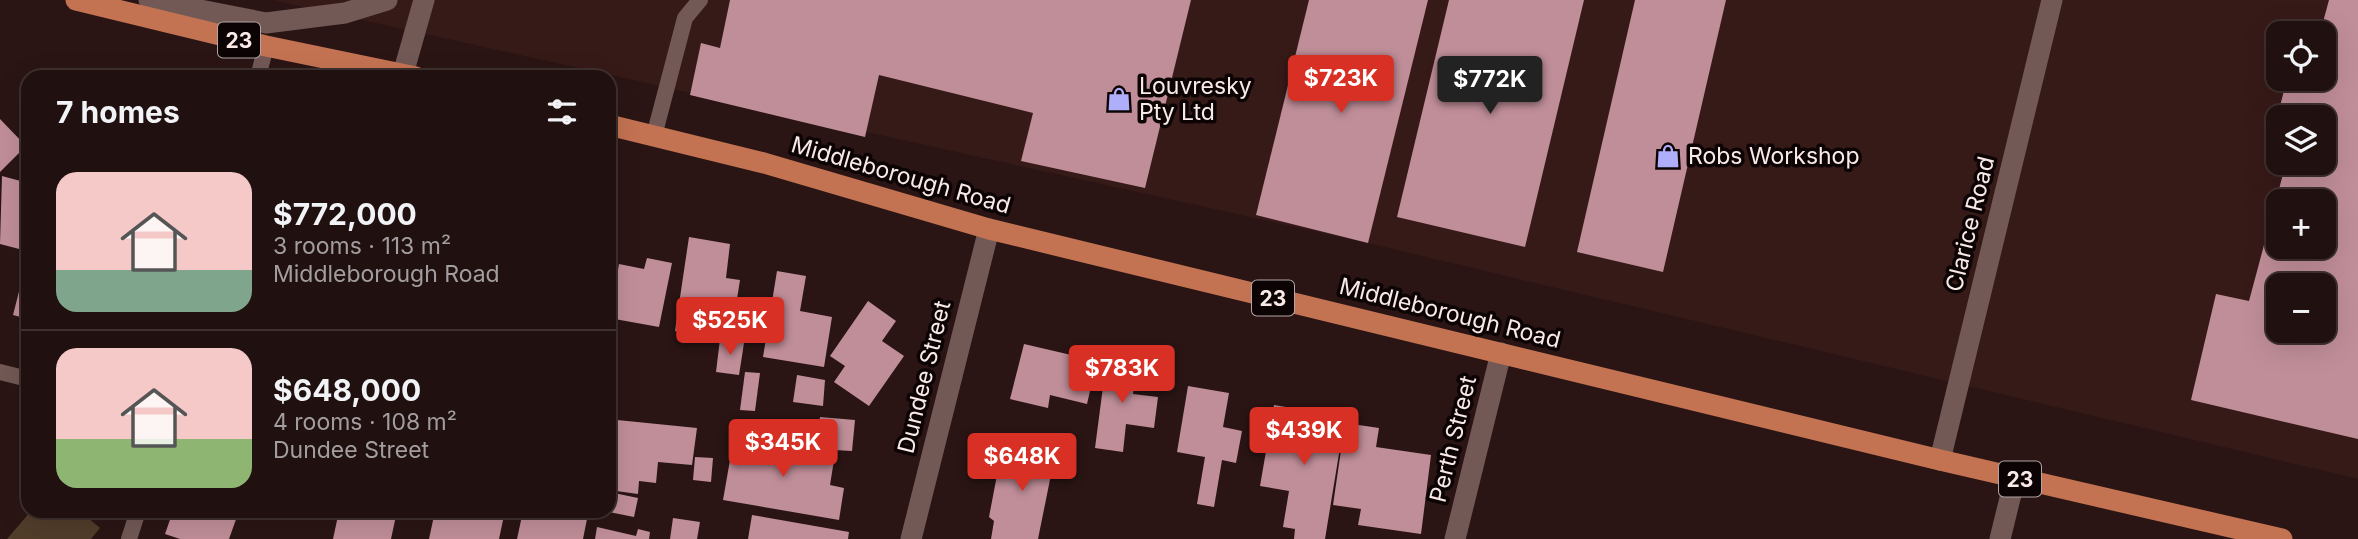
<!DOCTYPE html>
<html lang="en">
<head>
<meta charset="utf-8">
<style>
  :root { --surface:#20100f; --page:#281918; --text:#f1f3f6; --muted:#a29d9e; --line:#3d302f; --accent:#d93025 }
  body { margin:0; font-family:Inter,sans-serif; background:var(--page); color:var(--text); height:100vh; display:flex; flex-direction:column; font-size:26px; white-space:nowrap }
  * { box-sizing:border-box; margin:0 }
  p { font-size:23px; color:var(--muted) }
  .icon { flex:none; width:38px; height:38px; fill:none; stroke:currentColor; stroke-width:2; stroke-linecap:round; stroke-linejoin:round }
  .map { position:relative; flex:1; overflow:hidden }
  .sheet { position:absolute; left:21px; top:70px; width:595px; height:448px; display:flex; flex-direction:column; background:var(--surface); border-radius:21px; box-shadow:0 7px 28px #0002,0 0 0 2px var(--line) }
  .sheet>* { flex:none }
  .fabs { position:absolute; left:2266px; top:21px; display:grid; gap:14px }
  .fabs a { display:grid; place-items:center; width:70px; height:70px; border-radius:14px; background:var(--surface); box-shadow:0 7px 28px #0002,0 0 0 2px var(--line); font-size:35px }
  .price { position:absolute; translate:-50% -60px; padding:0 16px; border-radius:7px; background:var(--accent); color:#fff; font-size:23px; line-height:46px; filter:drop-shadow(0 2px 4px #0008) }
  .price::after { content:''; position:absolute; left:50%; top:42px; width:21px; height:16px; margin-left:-10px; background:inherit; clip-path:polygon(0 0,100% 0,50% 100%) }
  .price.current { background:#222; color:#fff }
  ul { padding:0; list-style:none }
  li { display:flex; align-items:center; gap:21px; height:175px; padding:0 35px }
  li+li { border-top:2px solid var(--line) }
  li span { display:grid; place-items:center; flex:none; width:196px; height:140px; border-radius:21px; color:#555 }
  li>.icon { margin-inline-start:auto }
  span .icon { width:84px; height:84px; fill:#fffc; stroke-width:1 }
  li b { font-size:30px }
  h2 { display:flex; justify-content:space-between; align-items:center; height:84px; padding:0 35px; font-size:30px }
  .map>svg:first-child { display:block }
  .built { fill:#361a18; fill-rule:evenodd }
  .green { fill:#513d2a }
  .building { fill:#c08e99; fill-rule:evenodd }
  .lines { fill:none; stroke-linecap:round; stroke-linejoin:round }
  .lane { stroke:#725956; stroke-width:16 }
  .street { stroke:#725956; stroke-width:21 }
  .primary { stroke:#c47352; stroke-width:21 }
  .labels { text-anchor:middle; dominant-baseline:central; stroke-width:7; stroke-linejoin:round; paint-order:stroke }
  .shield { fill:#0c0404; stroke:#b2a5a4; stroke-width:2 }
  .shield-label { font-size:21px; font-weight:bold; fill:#f9eae8 }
  .poi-label { font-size:23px; fill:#f9eae8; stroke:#0c0404; text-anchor:start }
  .street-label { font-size:23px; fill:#f9eae8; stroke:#0c0404 }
</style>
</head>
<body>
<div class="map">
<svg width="2358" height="539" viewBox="0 0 2358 539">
  <rect width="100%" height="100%" fill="#2a1514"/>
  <path class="built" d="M272,0H2358V479L1368,243ZM2278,33H2324V79H2278ZM2278,117H2324V163H2278ZM2278,201H2324V247H2278ZM2278,285H2324V331H2278Z"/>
  <polygon class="green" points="31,511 80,511 100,528 91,539 7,539"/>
  <g class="building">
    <polygon points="730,0 1191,0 1145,188 1021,161 1033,113 879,75 865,137 690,95 701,43 720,48"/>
    <polygon points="1309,0 1428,0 1368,243 1256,215"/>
    <polygon points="1449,0 1584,0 1525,247 1397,217"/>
    <polygon points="1635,0 1726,0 1663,272 1577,252"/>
    <path d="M2329,0H2358V439L2191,400L2216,294L2249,301L2286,163H2324V117H2298L2299,114L2279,110L2287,79H2324V33H2320ZM2278,201H2324V247H2278ZM2278,285H2324V331H2278Z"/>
    <polygon points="0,119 26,146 0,172"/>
    <polygon points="2,176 28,183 28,231 23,250 0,244"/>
    <polygon points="689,237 730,244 726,278 740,280 731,337 675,331"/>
    <polygon points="647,258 672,263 659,327 609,318 609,274 617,276 619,264 644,269"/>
    <polygon points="777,271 806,276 800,311 832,317 824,367 763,357"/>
    <polygon points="23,276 28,277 28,319 13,315"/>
    <polygon points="868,301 896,321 882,341 904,356 869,406 834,382 845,366 830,356"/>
    <polygon points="720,339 744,343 739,375 716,372"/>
    <polygon points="1024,344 1097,361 1087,404 1050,395 1048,408 1010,399"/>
    <polygon points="1107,356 1137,360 1133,394 1158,397 1154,428 1126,424 1123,452 1095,448"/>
    <polygon points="745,372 760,373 755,411 740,410"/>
    <polygon points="797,375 825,380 823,406 793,402"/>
    <polygon points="1188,386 1229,393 1223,427 1242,431 1236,463 1222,460 1214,507 1197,504 1205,457 1177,452"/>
    <polygon points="1274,405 1345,417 1325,539 1294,539 1295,529 1283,527 1289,491 1260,486"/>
    <polygon points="820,417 855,420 852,451 816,449"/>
    <polygon points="617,420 697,428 692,465 658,462 656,483 639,481 638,494 609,490"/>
    <polygon points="1345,423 1379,428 1376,447 1431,455 1421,534 1358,525 1361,509 1333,505"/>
    <polygon points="734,437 835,454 830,485 844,488 839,520 723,500"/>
    <polygon points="1013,441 1056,450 1038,539 991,539 994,521 989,517 997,475 1006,477"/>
    <polygon points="695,457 713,458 711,482 693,480"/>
    <polygon points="609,492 638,498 634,517 609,512"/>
    <polygon points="173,511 239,511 229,539 180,539 165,534"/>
    <polygon points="339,511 397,511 391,539 333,539"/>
    <polygon points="435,511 505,511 499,539 429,539"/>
    <polygon points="523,511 549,511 587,519 583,539 517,539"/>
    <polygon points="752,515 849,532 848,539 748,539"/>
    <polygon points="673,518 700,522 697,539 670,539"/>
    <polygon points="597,527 636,536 638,529 650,532 649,539 595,539"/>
  </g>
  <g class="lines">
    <g class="lane">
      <polyline points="258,77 266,46"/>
      <polyline points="654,136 685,18 700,0"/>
      <polyline points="0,372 28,379"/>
      <polyline points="129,539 138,511"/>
    </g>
    <g class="street">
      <polyline points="149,0 266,23 345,13 387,0"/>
      <polyline points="403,74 424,0"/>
      <polyline points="1940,460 2052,0"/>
      <polyline points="911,539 989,229"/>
      <polyline points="1455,539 1501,353"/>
      <polyline points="2000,539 2015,478"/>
    </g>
    <g class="primary">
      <polyline points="76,0 266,46 416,77"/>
      <polyline points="609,125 764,163 989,229 1940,460 2282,539"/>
    </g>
  </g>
  <defs>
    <g id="shop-bare" transform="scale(1.89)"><path d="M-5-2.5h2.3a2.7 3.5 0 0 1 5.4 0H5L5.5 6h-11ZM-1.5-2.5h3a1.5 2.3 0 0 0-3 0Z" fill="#afaefa" stroke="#0c0404" stroke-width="2.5" paint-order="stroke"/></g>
  </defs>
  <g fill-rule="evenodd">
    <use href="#shop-bare" x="1119" y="99"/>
    <use href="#shop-bare" x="1668" y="156"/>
  </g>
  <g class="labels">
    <g class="shield">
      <rect x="218" y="22.5" width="42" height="35" rx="5"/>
      <rect x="1252" y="280.5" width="42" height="35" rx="5"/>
      <rect x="1999" y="461.5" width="42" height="35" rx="5"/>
    </g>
    <g class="shield-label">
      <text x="239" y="40">23</text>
      <text x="1273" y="298">23</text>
      <text x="2020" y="479">23</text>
    </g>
    <g class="poi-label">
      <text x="1139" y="86">Louvresky<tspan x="1139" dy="26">Pty Ltd</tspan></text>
      <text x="1688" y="156">Robs Workshop</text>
    </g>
    <g class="street-label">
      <text transform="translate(901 175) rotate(16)">Middleborough Road</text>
      <text transform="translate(1970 224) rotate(-76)">Clarice Road</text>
      <text transform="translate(1450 313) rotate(14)">Middleborough Road</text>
      <text transform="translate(924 377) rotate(-76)">Dundee Street</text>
      <text transform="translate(1453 439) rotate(-76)">Perth Street</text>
    </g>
  </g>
</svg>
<div class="fabs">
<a><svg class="icon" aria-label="locate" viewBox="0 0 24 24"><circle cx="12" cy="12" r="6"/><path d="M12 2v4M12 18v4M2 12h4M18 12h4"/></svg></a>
<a><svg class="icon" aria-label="layers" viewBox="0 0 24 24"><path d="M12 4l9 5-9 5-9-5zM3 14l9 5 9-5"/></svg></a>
<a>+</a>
<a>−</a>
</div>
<b class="price" style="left:1341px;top:115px">$723K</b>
<b class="price current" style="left:1490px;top:116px">$772K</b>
<b class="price" style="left:730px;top:357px">$525K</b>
<b class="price" style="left:1122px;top:405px">$783K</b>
<b class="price" style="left:1304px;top:467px">$439K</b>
<b class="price" style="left:783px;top:479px">$345K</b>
<b class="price" style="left:1022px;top:493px">$648K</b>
<section class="sheet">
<h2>7 homes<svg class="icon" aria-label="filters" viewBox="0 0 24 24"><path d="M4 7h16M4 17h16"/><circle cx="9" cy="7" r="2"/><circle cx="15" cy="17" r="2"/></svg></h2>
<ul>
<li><span style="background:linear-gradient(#f6c9c9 70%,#7fa58c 0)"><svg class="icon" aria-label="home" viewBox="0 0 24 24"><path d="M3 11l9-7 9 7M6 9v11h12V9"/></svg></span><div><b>$772,000</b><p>3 rooms · 113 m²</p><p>Middleborough Road</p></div></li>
<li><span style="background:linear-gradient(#f6c9c9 65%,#8fb573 0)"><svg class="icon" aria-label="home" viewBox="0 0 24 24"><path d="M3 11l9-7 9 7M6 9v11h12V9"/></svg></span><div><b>$648,000</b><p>4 rooms · 108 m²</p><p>Dundee Street</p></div></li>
</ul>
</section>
</div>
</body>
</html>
